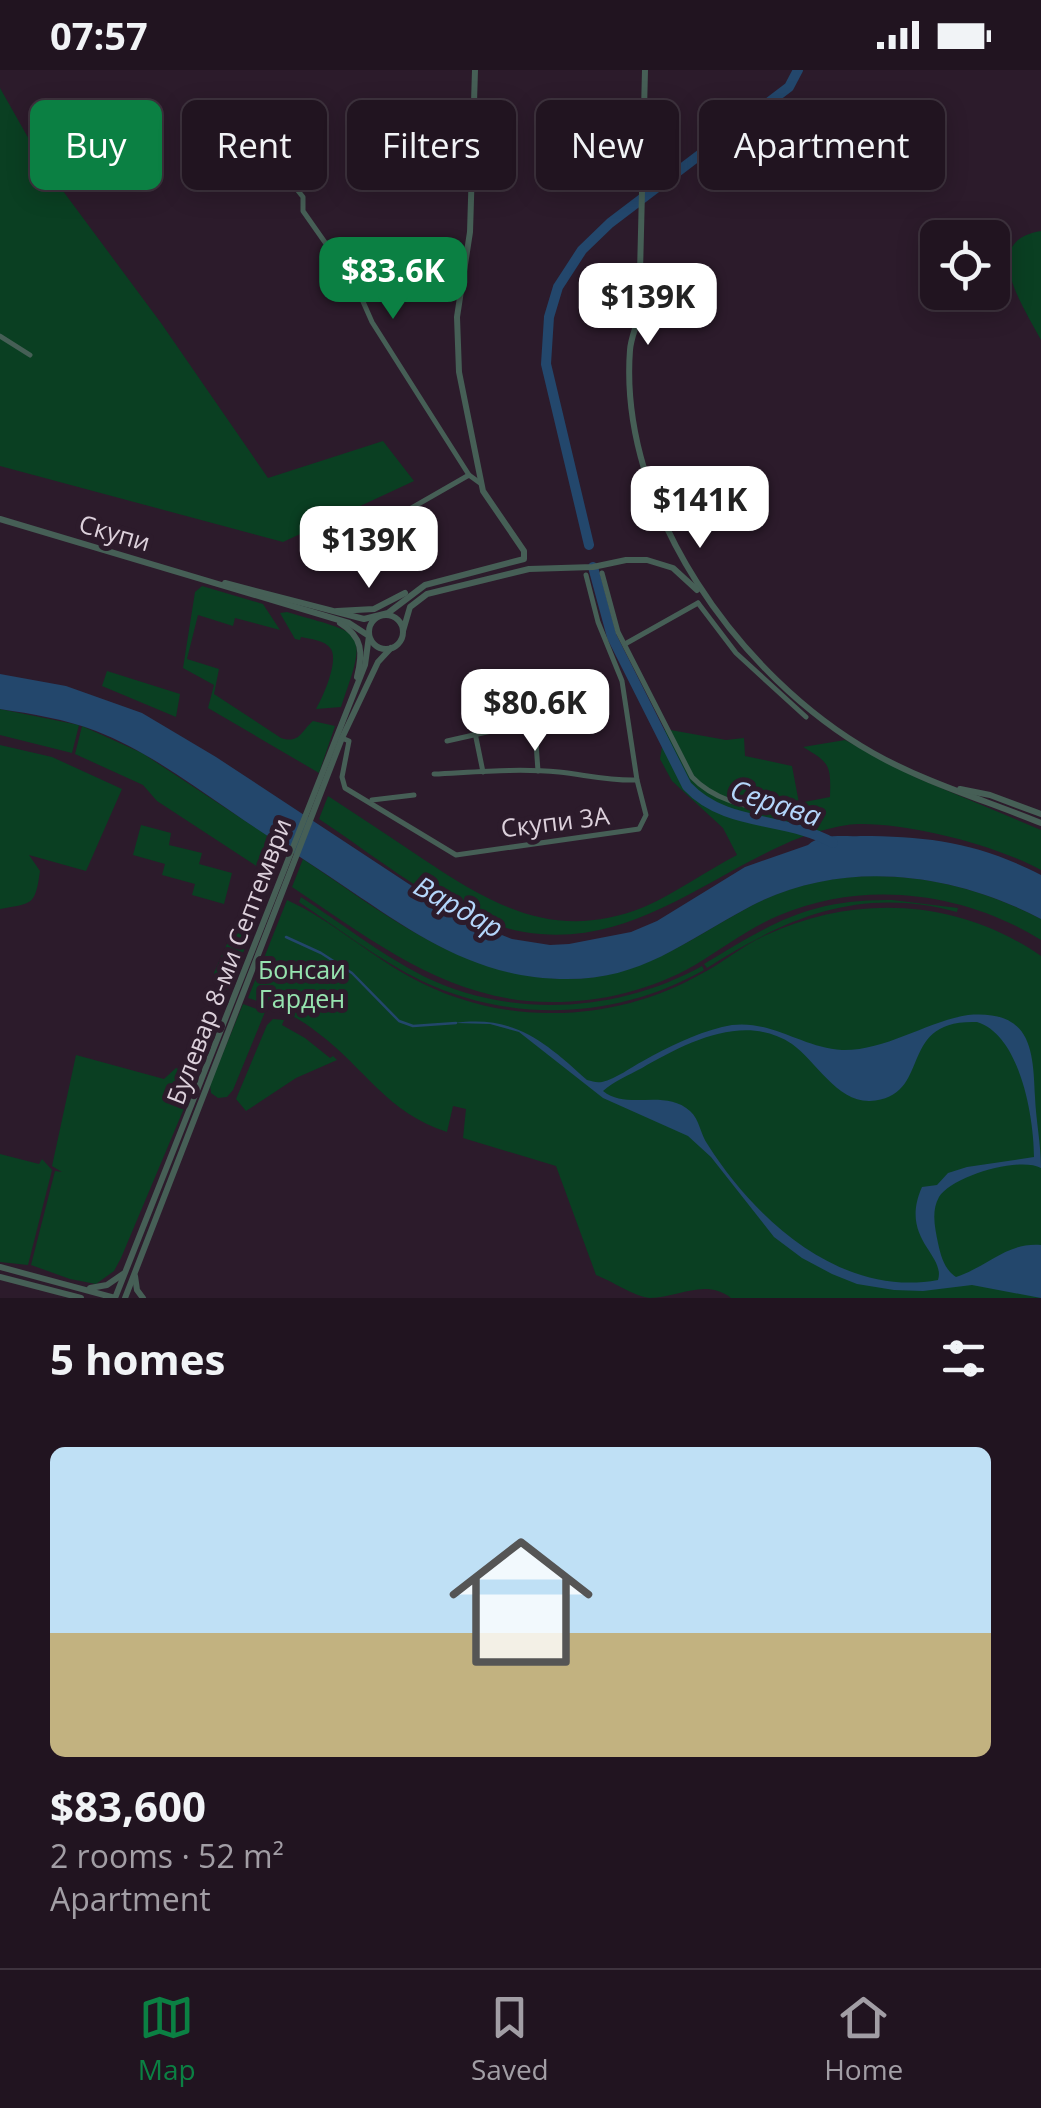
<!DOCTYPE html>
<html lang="en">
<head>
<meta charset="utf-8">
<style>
  :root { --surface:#211420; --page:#2d212d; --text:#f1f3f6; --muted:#a29ea5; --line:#3e333e; --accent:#0b8043 }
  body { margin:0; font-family:"Open Sans",sans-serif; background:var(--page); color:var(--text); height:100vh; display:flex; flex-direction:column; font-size:38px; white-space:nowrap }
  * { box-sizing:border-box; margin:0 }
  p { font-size:32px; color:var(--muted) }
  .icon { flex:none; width:55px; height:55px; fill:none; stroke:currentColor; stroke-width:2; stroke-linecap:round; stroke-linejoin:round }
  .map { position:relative; height:1228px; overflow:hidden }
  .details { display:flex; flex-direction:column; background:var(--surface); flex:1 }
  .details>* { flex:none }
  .guide { position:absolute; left:30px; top:30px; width:982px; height:90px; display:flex; gap:20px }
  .fabs { position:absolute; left:920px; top:150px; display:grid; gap:20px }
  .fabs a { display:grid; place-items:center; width:90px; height:90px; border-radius:15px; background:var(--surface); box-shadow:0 5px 25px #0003,0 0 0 2px var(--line); font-size:50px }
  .price { position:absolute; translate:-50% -85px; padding:0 22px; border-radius:20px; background:#fff; color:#222; font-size:32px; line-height:65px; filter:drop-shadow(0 2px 5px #0008) }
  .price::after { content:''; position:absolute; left:50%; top:60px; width:30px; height:22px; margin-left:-15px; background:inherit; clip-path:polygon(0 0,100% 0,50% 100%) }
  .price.active { background:var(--accent); color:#fff }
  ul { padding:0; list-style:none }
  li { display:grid; align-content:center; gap:20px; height:530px; padding:0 50px }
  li+li { border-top:2px solid var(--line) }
  li span { display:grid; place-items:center; height:310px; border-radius:15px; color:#555 }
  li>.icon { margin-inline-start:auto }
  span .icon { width:180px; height:180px; fill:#fffc; stroke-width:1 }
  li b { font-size:42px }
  h2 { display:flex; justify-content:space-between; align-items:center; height:120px; padding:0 50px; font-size:42px }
  .pill { padding:0 35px; border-radius:15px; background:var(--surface); box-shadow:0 5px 25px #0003,0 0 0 2px var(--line); font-size:35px; line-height:90px }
  .pill.active { background:var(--accent); color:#fff }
  .status { display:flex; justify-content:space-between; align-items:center; height:70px; padding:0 50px; background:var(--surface); direction:ltr }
  .status svg { height:28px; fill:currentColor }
  .tab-bar { display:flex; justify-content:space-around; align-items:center; height:140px; border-top:2px solid var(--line); background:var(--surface); font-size:28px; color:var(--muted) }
  .tab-bar a { display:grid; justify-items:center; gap:5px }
  .tab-bar .active { color:var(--accent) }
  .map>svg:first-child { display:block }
  .green { fill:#0a3f22 }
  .water { fill:#23476c; fill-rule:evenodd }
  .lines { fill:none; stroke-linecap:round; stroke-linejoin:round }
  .stream { stroke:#23476c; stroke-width:2.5 }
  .river { stroke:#23476c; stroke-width:10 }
  .minor { stroke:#465f56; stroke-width:5 }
  .tertiary { stroke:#465f56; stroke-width:6 }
  .labels { text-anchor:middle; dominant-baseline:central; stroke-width:10; stroke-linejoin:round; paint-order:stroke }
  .street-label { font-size:25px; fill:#dcd0db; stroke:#2c1b2b }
  .park-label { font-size:25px; fill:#96e3af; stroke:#2c1b2b }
  .water-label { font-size:28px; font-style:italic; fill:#b4d6fb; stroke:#2c1b2b }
</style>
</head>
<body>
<div class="status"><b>07:57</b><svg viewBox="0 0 49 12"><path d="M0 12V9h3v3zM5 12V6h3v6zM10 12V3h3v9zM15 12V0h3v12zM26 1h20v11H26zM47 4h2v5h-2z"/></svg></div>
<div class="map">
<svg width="1041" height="1228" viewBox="0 0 1041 1228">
  <rect width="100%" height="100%" fill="#2c1b2b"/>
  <g class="green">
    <polygon points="0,18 43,94 161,253 268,408 383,371 414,411 283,472 0,396"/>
    <path d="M1041,161V270C1025,239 977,171 1041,161Z"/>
    <path d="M202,516L263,534L280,560L235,548L233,556L198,545L187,589L219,599L214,624L281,668C300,674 301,661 313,651L335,656L319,703L208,638L214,615L183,598L195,522Z"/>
    <path d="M287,542C363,565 370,556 341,637L316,639C322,629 339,592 331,579C325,570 310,569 301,567L300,570L295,569L280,543Z"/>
    <polygon points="107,601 180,624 176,647 102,616"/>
    <polygon points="0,639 79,655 72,683 0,665"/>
    <polygon points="82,656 142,683 285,777 273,807 157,731 143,715 75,684"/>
    <path d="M665,659L726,670L744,668L745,686L792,696L799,733L830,727C831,695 830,693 803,677L845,670L917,708L1041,760V800C995,775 910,753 858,754C840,754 801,766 785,774C698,813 625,879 524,862C451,850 380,789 319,749L328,726C360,747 392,768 423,789C495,837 557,872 644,837C676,823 706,801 737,785L723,758L672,711L660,689Z"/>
    <path d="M0,675L52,687L122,719L86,801L29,785L40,801C35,836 33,833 0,839Z"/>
    <polygon points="141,755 171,763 169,775 202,783 199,794 232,803 224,834 192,825 195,814 162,805 165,794 133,785"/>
    <path d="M303,789C375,837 449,897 538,907C629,918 675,877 749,837C841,787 952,802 1041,849V870C964,822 865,809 780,845C749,858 723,878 695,895C645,924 584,936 527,931C436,922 366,866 292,817Z"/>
    <path d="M301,827C341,853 380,884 423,906C511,949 617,943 702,896L704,900C617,949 513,954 422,911C379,890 339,859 299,832Z"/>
    <polygon points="247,829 256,829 262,836 228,920 217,914 214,903"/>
    <path d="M287,830C331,850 368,884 410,907C451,930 501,943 548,943C602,944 655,930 701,904C724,892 743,875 766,865C857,823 959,829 1041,886V1228H731C705,1208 678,1228 650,1228C633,1226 612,1211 596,1205L556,1096L463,1068L466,1039L453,1036L447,1062C386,1042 366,999 318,963C297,946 274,936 248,928Z"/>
    <path d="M892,830L958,838L957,842C860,816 787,847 707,898L704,894C773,853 808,829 892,830Z"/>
    <polygon points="243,934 265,942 233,1020 227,1027 218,1028 211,1023 210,1015"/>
    <polygon points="273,949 284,950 282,955 305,968 330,988 333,986 337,990 296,1008 246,1041 236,1029 267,955"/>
    <polygon points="76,985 164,1009 176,998 198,1005 121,1188 114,1201 96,1214 70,1209 31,1195 55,1101 62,1102 52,1096"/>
    <polygon points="0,1084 39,1094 42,1089 52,1100 28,1195 0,1192"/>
  </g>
  <g class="water">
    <path d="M0,604L66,616L142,643L216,687L462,849L512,869L550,875L569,874L631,862L657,851L745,797L808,775C821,763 844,767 860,766C929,766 979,773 1041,805V849C952,802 843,788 751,836C672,878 632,919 534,907C463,898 409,860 351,821C312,794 271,769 232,742C188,712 145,680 96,661C65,649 32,644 0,639Z"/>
    <path d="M968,945C1031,940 1033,978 1035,1027C1036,1051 1041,1074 1041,1098C1020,1086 952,1106 939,1127C931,1141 935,1158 938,1173C941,1187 945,1200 956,1207C987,1197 1007,1172 1041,1175V1228L972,1215L923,1221L894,1220L857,1214L832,1204L802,1188L774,1167L711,1087L688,1066L603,1028L519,962L490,954L455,953C515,945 545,972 587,1010C593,1011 595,1013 602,1012C616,1009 631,997 643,991C668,977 694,964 722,957C766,945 800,978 842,980C886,981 925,952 968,945ZM977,952C1020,965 1034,1047 1034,1087L967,1097L948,1103L937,1115L922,1117C899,1169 946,1184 938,1210C840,1228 755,1149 708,1075C700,1064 700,1050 690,1041C664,1018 628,1041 603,1021C614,1011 629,1005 642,998C686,973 744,942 792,974C816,991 837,1032 870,1031C935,1027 894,949 977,952Z"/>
  </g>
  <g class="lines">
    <polyline class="stream" points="286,867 321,883 352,903 399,951 413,956 456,953"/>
    <g class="river">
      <polyline points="589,475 546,294 549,247 558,217 582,180 610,153 789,17 798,0"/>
      <path d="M593,497L612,567L687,716C726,758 786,746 833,773"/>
    </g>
    <g class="minor">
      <polyline points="295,117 303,127 303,141 357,218 372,252 469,405"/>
      <polyline points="0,266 30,285"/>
      <polyline points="339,470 380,456 469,405 480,413"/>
      <path d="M602,503L618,562L692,707C722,739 770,738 810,750"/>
      <polyline points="698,533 736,583 806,647"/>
      <polyline points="625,574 698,533"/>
      <polyline points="472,648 483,702"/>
      <polyline points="342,668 349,671 342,707 345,718 456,785 639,759 646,745 637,710 622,611 598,552 586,505"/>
      <polyline points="447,671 509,657"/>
      <polyline points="536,673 538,701"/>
      <path d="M434,704C476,702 518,698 559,702C586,705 610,711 637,710"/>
      <polyline points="372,730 414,725"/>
    </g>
    <g class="tertiary">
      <path d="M645,0L639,243C637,256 631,267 630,280C618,438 740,608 873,683C926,713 985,730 1041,753"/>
      <polyline points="0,449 349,553 369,566 365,595 115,1228"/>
      <polyline points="225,513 364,549 388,543 425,515 524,489 524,481 483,421 459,302 457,247 470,162 475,0"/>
      <polyline points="337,541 374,539 405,523"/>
      <circle cx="386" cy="562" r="17"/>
      <path d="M340,553C363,567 363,583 357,607"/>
      <polyline points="403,561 410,537 427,524 529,499 593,497 626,490 647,490 673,498 697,520"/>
      <polyline points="960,719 990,725 1041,744"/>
      <polyline points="0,1197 115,1228"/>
      <polyline points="135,1206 137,1220 143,1228"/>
      <polyline points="0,1207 81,1228"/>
      <polyline points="90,1218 107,1215 123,1204"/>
      <polyline points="125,1228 342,668 378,592 391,578"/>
    </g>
  </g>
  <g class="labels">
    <g class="street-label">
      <text transform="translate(115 462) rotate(16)">Скупи</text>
      <text transform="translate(555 751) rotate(-7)">Скупи 3А</text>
      <text transform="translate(228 891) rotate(-69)">Булевар 8-ми Септември</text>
    </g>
    <g class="park-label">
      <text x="302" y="899">Бонсаи<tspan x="302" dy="29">Гарден</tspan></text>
    </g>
    <g class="water-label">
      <text transform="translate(776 732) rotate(18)">Серава</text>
      <text transform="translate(459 836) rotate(29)">Вардар</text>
    </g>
  </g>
</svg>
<div class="fabs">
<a><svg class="icon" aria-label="locate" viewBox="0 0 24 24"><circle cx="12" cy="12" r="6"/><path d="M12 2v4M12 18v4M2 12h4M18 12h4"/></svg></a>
</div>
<b class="price active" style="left:393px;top:252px">$83.6K</b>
<b class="price" style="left:648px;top:278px">$139K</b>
<b class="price" style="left:700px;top:481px">$141K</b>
<b class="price" style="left:369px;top:521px">$139K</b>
<b class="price" style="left:535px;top:684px">$80.6K</b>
<div class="guide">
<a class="pill active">Buy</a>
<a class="pill">Rent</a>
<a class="pill">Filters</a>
<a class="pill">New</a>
<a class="pill">Apartment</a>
</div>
</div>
<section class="details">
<h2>5 homes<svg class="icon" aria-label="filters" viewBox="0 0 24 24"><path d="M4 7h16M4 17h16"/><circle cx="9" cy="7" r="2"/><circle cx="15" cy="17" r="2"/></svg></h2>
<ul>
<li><span style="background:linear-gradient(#bfe0f5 60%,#c2b280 0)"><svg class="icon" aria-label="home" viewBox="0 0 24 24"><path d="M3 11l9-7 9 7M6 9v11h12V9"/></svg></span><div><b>$83,600</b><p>2 rooms · 52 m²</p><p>Apartment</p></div></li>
</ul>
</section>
<nav class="tab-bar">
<a class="active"><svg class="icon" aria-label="map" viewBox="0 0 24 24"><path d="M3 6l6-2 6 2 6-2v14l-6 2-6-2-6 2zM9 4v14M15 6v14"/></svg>Map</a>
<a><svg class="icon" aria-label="saved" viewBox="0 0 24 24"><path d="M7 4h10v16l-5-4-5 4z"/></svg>Saved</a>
<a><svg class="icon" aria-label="home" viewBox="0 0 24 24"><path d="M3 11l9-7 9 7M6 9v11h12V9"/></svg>Home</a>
</nav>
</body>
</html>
